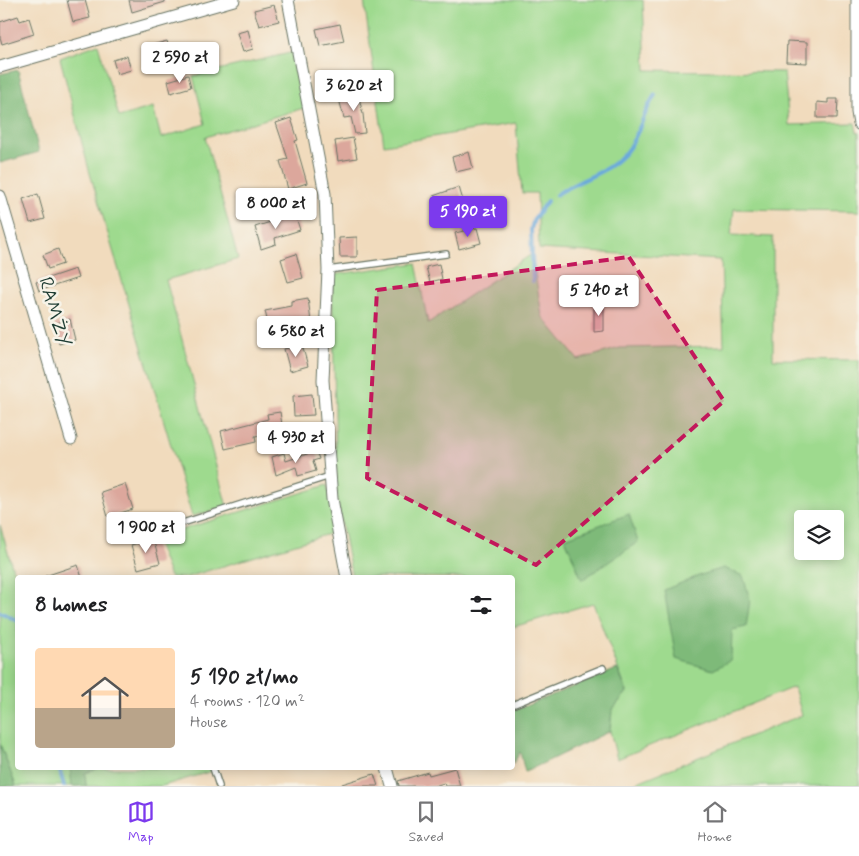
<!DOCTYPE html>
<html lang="en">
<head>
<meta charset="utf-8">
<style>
  :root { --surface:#fff; --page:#f6f6f6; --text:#202124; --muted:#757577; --line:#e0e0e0; --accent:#7c3aed }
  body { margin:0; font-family:Mynerve,sans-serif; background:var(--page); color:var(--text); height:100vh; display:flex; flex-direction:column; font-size:19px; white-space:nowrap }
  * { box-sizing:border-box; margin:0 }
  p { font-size:16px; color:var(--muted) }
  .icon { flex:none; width:28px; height:28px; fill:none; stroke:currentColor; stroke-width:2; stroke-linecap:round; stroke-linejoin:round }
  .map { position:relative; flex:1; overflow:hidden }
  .drawer { position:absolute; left:15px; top:575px; width:500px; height:195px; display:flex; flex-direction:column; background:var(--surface); border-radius:5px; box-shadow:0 2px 12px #0003 }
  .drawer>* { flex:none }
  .fabs { position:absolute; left:794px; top:510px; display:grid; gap:10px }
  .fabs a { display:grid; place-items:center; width:50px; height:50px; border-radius:5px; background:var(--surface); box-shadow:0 2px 12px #0003; font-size:25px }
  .price { position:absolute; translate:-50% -42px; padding:0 11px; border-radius:5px; background:#fff; color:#222; font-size:16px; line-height:32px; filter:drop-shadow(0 1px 2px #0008) }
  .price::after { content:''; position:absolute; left:50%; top:30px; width:15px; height:11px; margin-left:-8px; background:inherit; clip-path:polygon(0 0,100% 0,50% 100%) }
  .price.active { background:var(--accent); color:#fff }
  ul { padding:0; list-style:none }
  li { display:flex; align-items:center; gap:15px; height:125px; padding:0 20px }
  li+li { border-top:1px solid var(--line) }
  li span { display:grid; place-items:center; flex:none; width:140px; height:100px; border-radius:5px; color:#555 }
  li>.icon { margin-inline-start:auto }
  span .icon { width:60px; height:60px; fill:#fffc; stroke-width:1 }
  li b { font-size:21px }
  h2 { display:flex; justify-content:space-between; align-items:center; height:60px; padding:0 20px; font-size:21px }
  .tabs { display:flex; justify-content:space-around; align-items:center; height:70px; border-top:1px solid var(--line); background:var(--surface); font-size:14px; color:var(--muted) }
  .tabs a { display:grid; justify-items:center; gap:2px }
  .tabs .active { color:var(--accent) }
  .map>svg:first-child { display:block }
  .green { fill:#9eda8e; stroke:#5e8c61; fill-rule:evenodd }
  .forest { fill:#7eba79; stroke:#4e7c56 }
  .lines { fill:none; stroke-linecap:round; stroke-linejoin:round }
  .stream { stroke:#6aa9dc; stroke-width:4 }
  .building { fill:#dca79c }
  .service-casing { stroke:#687464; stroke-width:8 }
  .minor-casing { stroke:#687464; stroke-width:13 }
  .service { stroke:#fff; stroke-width:5.5 }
  .minor { stroke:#fff; stroke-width:11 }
  .marked { fill:#c2185b; fill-opacity:0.2; stroke:#c2185b; stroke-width:4; stroke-dasharray:10 6; stroke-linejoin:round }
  .labels { text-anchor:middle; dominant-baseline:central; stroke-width:5; stroke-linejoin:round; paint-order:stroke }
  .street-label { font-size:20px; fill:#1f3d34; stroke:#f7f3e8 }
</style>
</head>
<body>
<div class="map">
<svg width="859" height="786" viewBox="0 0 859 786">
  <rect width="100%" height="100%" fill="#f7f3e8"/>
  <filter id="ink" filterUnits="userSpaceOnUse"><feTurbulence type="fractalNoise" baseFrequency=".02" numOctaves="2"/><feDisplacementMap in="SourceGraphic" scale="10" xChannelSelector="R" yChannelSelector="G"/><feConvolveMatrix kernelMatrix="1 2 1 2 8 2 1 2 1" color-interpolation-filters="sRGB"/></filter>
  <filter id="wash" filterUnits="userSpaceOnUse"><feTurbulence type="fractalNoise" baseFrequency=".0096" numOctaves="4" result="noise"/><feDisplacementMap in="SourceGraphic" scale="20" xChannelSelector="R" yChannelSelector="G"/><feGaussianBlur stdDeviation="1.12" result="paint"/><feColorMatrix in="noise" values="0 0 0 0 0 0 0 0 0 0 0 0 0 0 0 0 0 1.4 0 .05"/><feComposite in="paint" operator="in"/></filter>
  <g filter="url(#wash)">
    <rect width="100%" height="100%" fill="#f1dbbd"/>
    <g class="green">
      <path d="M364,0H643L646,70L784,72L789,125L855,123L857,132L859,133V211L734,209L731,235L773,237V359L859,360V786H628L802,715L794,687L617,759L610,731L612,710L627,692L593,603L513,627L512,578L352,577L337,500L332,275L416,263L428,323L532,254L542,316L578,360L620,348L724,346L721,260L539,249L537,193H522L516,123L384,145ZM629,515L582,579L565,538ZM802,519H835V551H802Z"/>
      <polygon points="98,44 119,117 153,107 161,138 205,124 193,76 294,52 304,108 205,137 238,259 166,280 227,507 192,516 89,170 60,58"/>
      <polygon points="327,485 335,532 184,578 170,577 155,538"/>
      <polygon points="0,525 17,584 18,768 74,768 79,786 16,786 0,744"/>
      <polygon points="98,768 210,768 212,771 162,786 86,786 85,773"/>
    </g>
    <g class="forest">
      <polygon points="18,70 39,152 0,163 0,74"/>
      <polygon points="629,514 638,542 582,580 565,538"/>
      <polygon points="724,568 743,576 750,600 746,627 732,630 731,660 713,670 676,659 664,590 701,575"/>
      <polygon points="617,669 627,692 612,710 610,731 525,772 520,752 513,764 513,711"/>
      <polygon points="0,744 16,786 0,786"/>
      <polygon points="70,768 99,768 85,773 86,786 72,786"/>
    </g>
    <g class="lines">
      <g class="stream">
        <path d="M556,195C575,181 605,174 622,156C639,139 642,114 655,95"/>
        <polyline points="533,281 531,229 534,219 547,201"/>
        <polyline points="0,612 18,621"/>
        <polyline points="59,768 64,786"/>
      </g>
    </g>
    <g id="blocks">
      <g class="building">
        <polygon points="67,0 85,0 90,18 73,22"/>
        <polygon points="129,0 165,0 165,2 132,12"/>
        <polygon points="274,5 279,21 259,26 254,10"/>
        <polygon points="18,16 20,21 29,18 34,34 2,44 0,37 0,22"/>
        <polygon points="340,24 344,41 320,46 316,29"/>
        <polygon points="248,30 253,49 243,52 237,33"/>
        <polygon points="167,41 172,56 157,60 152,45"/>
        <polygon points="787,41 807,42 807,63 786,62"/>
        <polygon points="127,56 131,70 117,74 113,60"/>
        <polygon points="188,75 191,87 171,93 168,81"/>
        <polygon points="358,94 363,114 365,133 355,134 351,117 344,118 339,99"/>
        <polygon points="828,99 838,99 837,118 817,118 817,102 828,103"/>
        <polygon points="291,118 298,140 295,141 307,183 288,189 280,161 288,159 276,123"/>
        <polygon points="353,138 357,158 338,161 335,141"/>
        <polygon points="469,152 473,168 456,172 452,157"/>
        <polygon points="459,187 464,204 438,212 433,196"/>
        <polygon points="38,194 45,219 30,223 23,199"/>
        <polygon points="295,214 300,230 275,238 276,244 261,249 255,227"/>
        <polygon points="477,228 481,243 459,249 455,233"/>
        <polygon points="357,237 357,257 340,257 339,238"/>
        <polygon points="58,249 63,264 48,269 43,255"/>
        <polygon points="296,254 303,278 288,282 281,259"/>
        <polygon points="439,264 442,279 430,282 426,267"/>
        <polygon points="75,269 78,278 39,291 36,282"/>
        <polygon points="308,298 311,322 281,326 282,329 270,332 265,311 291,306 291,301"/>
        <polygon points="594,302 604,302 604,331 594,332"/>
        <polygon points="70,319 75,340 59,344 54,324"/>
        <polygon points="302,345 308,366 290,371 284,349"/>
        <polygon points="312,394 314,415 294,416 293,396"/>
        <polygon points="280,412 283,431 255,436 256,442 225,449 221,431 268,419 267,414"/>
        <polygon points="316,451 319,459 313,461 316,471 298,476 296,467 276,475 272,457 284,453 286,461"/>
        <polygon points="125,484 133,509 108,517 101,492"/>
        <polygon points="153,539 160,563 138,569 131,545"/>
        <polygon points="78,565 82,578 45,578 45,576"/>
        <polygon points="455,768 460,786 445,786 444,783 434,786 399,786 398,781 428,772 429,775"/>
        <polygon points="374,774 378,786 342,786 342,784"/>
      </g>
    </g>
  </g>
  <g filter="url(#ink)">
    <use href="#blocks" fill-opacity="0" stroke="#687464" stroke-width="1"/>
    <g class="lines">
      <g class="service-casing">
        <g id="service">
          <polyline points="328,270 446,254"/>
          <polyline points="167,528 330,476"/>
          <polyline points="512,705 603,668"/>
          <polyline points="213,768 219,786"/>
        </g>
      </g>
      <g class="minor-casing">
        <g id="minor">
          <polyline points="288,0 325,194 328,270 323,380 332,499 347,578"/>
          <polyline points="857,0 857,112 859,124"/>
          <polyline points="0,67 234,0"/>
          <polyline points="0,196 71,439"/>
          <polyline points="387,768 392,786"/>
        </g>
      </g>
      <use href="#service" class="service"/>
      <use href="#minor" class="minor"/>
    </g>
  </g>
  <path class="marked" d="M629,257L724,401L536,565L367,478L377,290Z"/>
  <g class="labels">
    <g class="street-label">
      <text transform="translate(54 312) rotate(74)">RAMŻY</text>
    </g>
  </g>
</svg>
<div class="fabs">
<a><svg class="icon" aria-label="layers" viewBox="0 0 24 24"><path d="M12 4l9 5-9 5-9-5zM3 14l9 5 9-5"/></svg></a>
</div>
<b class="price" style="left:180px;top:84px">2 590 zł</b>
<b class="price" style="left:354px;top:112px">3 620 zł</b>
<b class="price" style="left:276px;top:230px">8 000 zł</b>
<b class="price active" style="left:468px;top:238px">5 190 zł</b>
<b class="price" style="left:599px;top:317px">5 240 zł</b>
<b class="price" style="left:296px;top:358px">6 580 zł</b>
<b class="price" style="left:296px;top:464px">4 930 zł</b>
<b class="price" style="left:146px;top:554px">1 900 zł</b>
<section class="drawer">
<h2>8 homes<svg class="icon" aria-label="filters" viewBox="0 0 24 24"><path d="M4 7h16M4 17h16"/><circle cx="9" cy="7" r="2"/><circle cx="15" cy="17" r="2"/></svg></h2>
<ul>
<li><span style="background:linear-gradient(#ffd9b3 60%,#b9a48a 0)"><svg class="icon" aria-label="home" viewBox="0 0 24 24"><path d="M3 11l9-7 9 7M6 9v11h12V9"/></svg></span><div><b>5 190 zł/mo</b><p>4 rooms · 120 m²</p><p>House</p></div></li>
</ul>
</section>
</div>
<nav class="tabs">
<a class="active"><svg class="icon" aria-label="map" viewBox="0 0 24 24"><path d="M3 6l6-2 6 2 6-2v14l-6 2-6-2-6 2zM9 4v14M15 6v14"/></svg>Map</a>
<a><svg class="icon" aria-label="saved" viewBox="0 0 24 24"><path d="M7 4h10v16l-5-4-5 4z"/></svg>Saved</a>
<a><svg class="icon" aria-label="home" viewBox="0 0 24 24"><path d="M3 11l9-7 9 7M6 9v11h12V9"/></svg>Home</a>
</nav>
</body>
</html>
